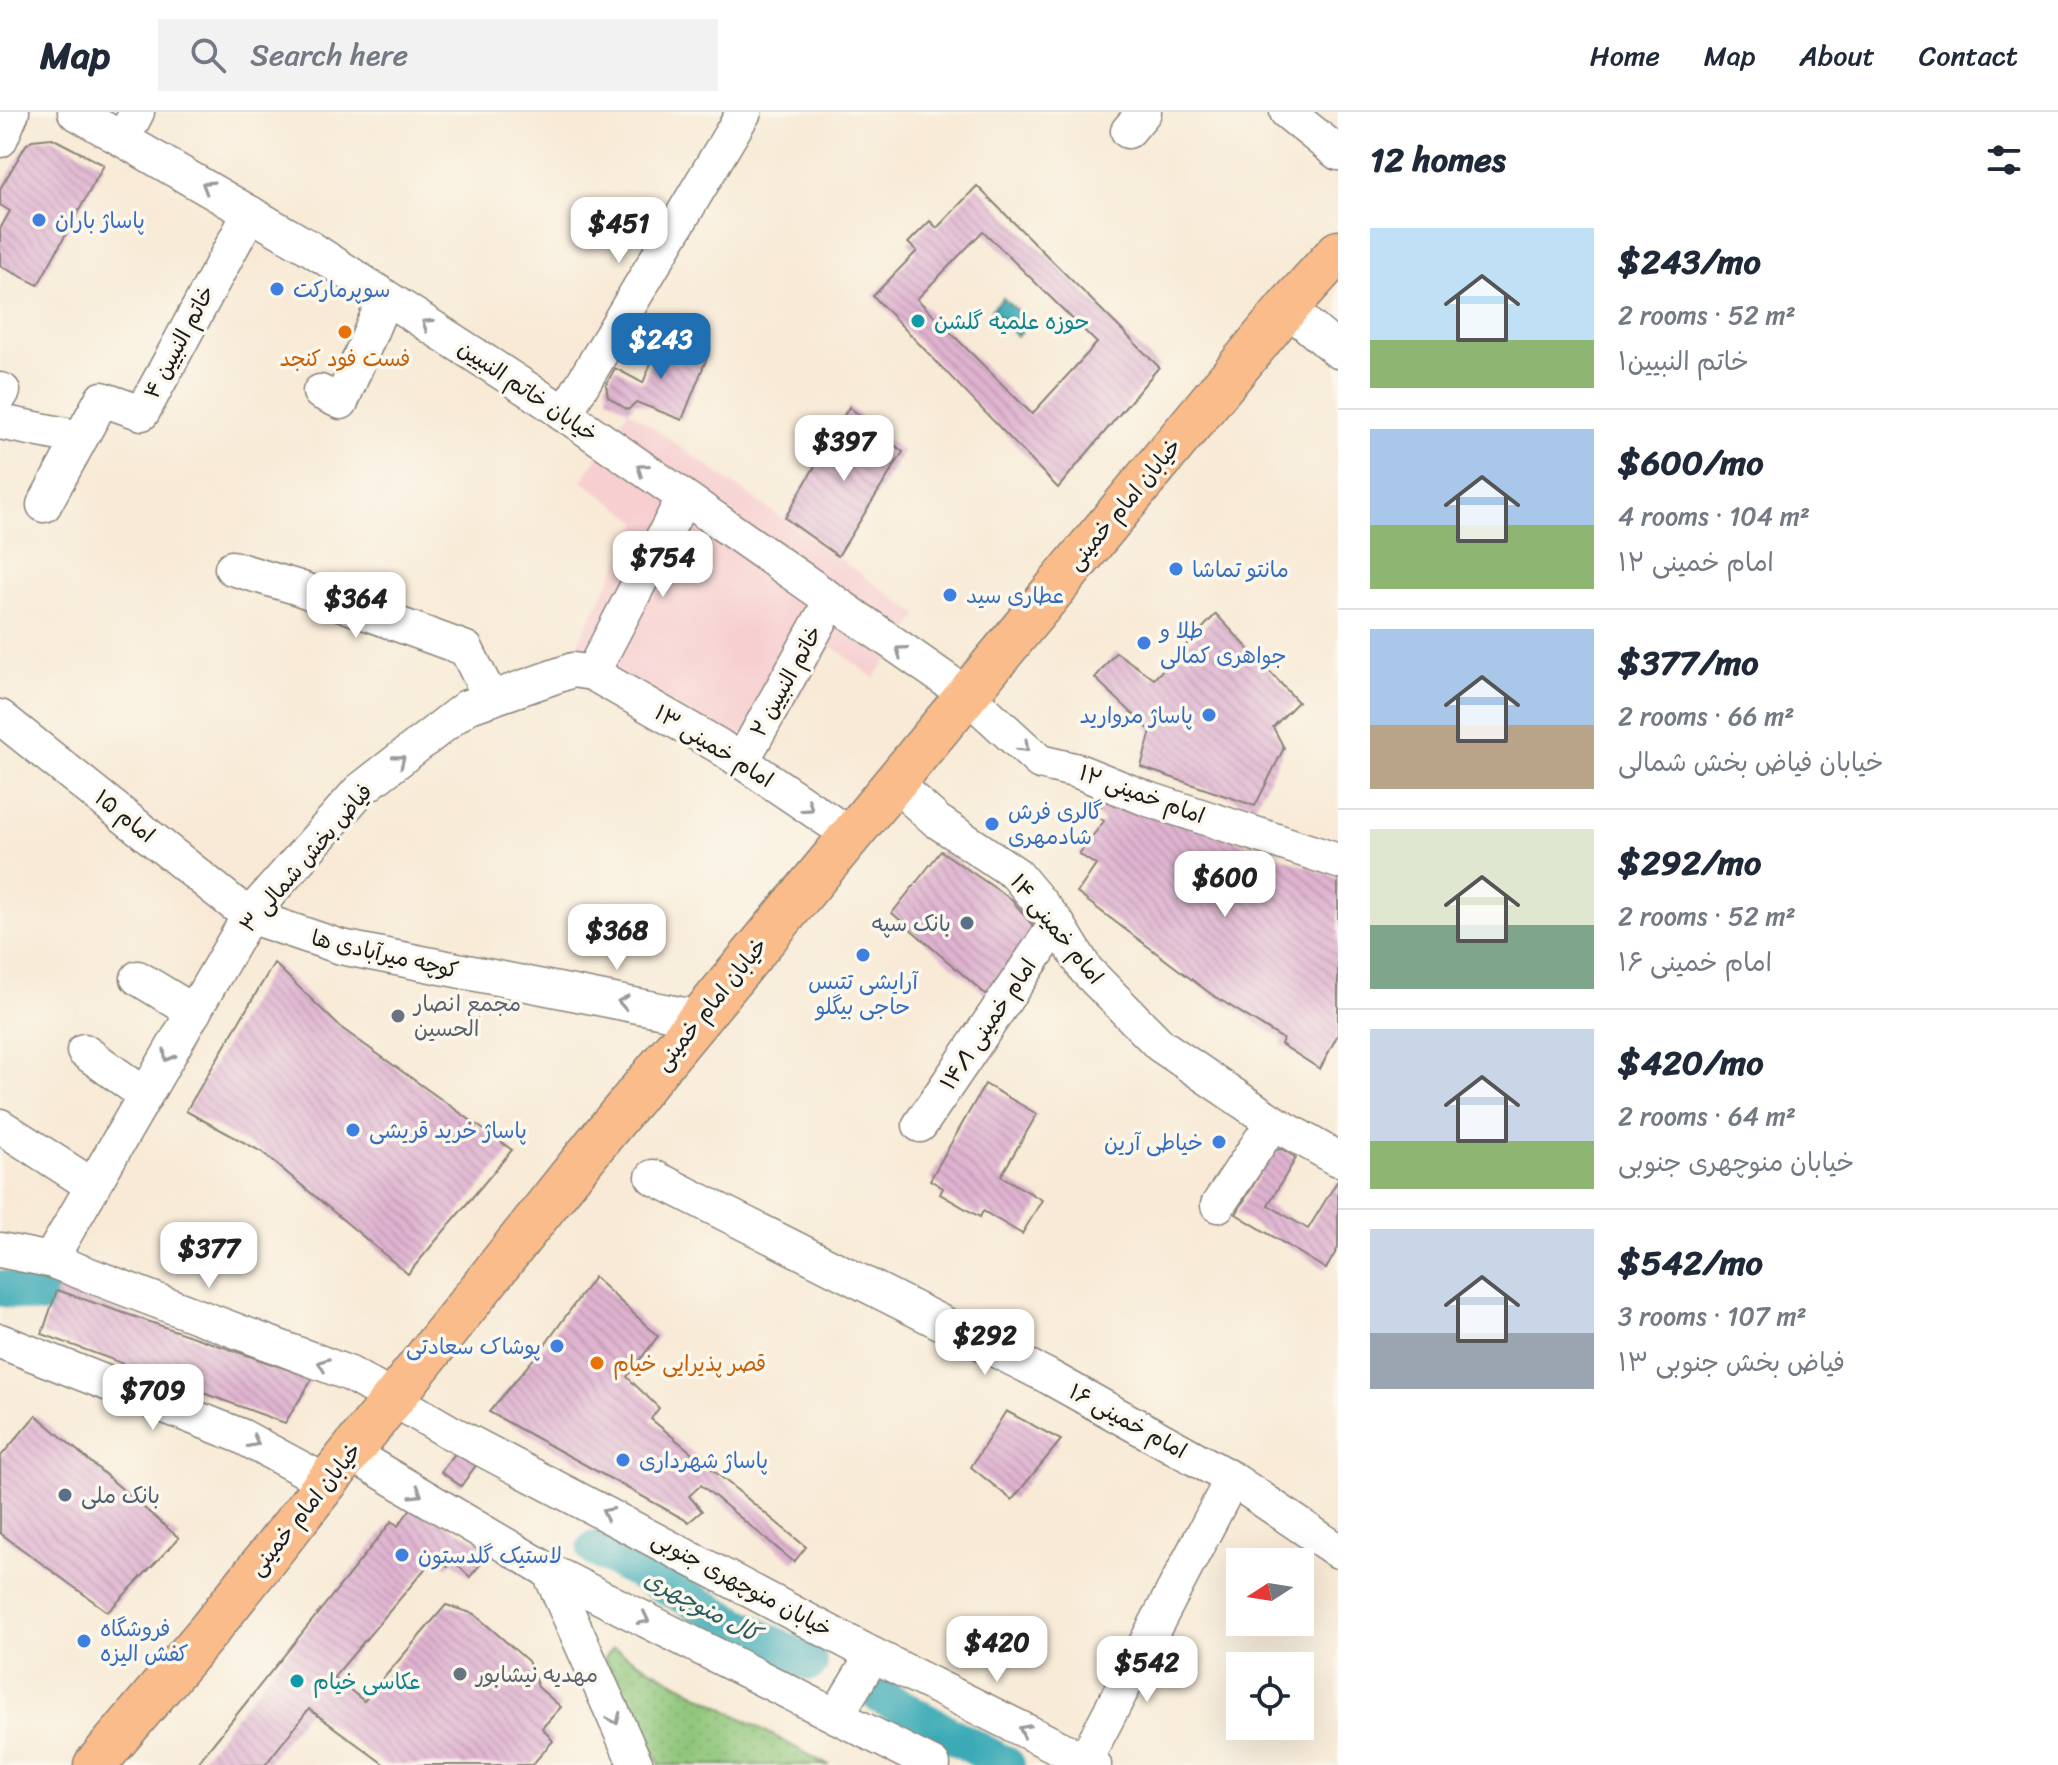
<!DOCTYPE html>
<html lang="en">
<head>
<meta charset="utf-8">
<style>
  :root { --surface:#fff; --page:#f2f2f3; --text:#1f2937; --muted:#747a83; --line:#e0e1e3; --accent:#1f6fb2 }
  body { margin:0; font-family:Sriracha,"Playpen Sans Arabic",sans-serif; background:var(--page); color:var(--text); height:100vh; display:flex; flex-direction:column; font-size:30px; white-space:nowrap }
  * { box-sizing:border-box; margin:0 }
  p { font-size:26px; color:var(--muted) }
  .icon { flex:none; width:44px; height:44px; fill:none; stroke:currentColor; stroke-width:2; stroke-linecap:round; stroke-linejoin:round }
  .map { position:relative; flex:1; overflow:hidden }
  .sheet { display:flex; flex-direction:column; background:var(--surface); width:720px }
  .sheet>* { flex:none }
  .needle { width:52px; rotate:258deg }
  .tools { position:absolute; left:1226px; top:1436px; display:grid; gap:16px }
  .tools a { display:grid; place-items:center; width:88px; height:88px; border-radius:0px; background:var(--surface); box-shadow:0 8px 32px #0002; font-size:40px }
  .price { position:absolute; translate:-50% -68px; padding:0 18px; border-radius:16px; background:#fff; color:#222; font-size:26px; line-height:52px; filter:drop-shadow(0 2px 4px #0008) }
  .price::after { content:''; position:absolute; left:50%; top:48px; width:24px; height:18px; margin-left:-12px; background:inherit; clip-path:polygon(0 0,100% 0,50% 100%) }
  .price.on { background:var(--accent); color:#fff }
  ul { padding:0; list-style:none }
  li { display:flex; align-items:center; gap:24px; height:200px; padding:0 32px }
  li+li { border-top:2px solid var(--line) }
  li span { display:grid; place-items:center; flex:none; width:224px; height:160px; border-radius:0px; color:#555 }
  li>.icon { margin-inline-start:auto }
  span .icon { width:96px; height:96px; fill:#fffc; stroke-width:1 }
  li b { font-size:34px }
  h2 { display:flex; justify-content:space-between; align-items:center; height:96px; padding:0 32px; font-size:34px }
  header { display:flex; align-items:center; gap:48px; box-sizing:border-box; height:112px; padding:0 40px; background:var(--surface); border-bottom:2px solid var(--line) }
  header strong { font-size:38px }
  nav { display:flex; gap:44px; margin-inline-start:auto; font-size:28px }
  .search { width:560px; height:72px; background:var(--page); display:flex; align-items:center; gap:20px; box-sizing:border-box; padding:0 28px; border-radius:0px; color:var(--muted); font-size:30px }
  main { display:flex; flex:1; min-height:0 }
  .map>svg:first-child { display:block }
  .built { fill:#f7cfd1 }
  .garden { fill:url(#garden-dots); stroke:#54704a; stroke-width:2 }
  .water { fill:url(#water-ripples); stroke:#2b6369; stroke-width:2 }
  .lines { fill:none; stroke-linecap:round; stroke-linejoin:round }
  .canal { stroke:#3aaab6; stroke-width:36 }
  .building { fill:url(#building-back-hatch); fill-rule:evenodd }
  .minor-casing { stroke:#8a8379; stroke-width:37 }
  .major-casing { stroke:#8a8379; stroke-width:45 }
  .minor { stroke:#fff; stroke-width:34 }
  .major { stroke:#f9bc8a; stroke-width:42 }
  .oneway { stroke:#999 }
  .shop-dot { fill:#3f7fe0; stroke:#fbf7ec; stroke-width:3 }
  .culture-dot { fill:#0f9aa8; stroke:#fbf7ec; stroke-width:3 }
  .food-dot { fill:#e8710a; stroke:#fbf7ec; stroke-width:3 }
  .service-dot { fill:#5c6f8a; stroke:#fbf7ec; stroke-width:3 }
  .worship-dot { fill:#6b7280; stroke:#fbf7ec; stroke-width:3 }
  .labels { text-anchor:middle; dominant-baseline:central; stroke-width:7; stroke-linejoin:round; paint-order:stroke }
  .shop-label { font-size:22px; fill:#366cbe; stroke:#fbf7ec; text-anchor:start }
  .culture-label { font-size:22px; fill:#0d838f; stroke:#fbf7ec; text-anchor:start }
  .street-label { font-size:22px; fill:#1c1c1c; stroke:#fbf7ec }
  .food-label { font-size:22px; fill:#c56008; stroke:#fbf7ec }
  .service-label { font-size:22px; fill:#4e5e75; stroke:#fbf7ec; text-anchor:end }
  .worship-label { font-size:22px; fill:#5b616d; stroke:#fbf7ec; text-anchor:start }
  .water-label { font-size:24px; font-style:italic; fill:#2a5c61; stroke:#fbf7ec }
</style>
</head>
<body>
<header>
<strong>Map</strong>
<div class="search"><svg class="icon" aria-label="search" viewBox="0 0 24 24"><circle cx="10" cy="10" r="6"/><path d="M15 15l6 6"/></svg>Search here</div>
<nav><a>Home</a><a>Map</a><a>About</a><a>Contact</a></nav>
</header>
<main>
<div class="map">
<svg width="1338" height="1653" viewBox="0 0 1338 1653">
  <defs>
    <pattern id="garden-dots" width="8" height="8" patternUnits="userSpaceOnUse" patternTransform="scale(2)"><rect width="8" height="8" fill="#8dc478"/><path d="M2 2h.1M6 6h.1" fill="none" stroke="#79a867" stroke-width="1.8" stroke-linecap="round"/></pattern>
    <pattern id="water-ripples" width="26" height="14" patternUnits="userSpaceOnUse" patternTransform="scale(2)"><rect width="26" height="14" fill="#3aaab6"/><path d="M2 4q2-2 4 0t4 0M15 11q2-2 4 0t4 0" fill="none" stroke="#308a93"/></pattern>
    <pattern id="building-back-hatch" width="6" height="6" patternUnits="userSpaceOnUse" patternTransform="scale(2)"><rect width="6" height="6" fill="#dfb3d0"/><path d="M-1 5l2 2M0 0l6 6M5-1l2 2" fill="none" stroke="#bf99b2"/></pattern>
  </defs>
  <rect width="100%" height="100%" fill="#fbf7ec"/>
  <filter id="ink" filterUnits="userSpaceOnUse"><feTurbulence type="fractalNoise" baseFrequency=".0125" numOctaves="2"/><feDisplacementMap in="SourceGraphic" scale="16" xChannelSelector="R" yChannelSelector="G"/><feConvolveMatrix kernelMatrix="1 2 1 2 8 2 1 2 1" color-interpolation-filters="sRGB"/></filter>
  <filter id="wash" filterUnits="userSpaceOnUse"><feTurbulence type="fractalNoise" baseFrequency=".006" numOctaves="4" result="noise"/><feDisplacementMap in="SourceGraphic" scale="32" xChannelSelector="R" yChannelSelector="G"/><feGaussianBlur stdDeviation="1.8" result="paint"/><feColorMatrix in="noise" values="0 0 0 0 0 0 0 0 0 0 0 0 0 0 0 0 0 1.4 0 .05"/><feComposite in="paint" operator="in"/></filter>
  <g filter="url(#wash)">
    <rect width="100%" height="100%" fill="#f8ead6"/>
    <polygon class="built" points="628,298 919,503 874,566 832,534 763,641 574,539 639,410 582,369"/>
    <polygon class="garden" points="613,1536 820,1649 830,1653 660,1653 604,1546"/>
    <polygon class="water" points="1003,186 1030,211 1017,224 991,198"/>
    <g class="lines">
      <g class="canal">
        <polyline points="0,1176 42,1184"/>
        <polyline points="595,1437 810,1551"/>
        <polyline points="880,1584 1007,1653"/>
      </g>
    </g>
    <g id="blocks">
      <g class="building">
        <polygon points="52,26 104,53 38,173 0,154 0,117 10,99 0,93 0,77 26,33 32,28"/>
        <path d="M977,74L1159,255L1058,376L873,184L917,139L908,131L930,109L937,116ZM983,119L1097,231L1032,302L917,187Z"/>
        <polygon points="661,225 708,243 682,308 636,290 628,298 608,285 606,273 615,256 643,271"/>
        <polygon points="849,295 903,340 838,444 785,406"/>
        <polygon points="1216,502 1298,590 1273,615 1284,636 1255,694 1141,655 1151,619 1095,566 1116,540 1154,567"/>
        <polygon points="1110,682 1338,766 1338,922 1320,957 1281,932 1283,927 1211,882 1077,781 1096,753 1079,742 1104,709 1095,702"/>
        <polygon points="941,739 1012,788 1039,821 991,887 892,801"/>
        <polygon points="274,851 340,915 512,1038 408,1162 262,1040 186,999"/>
        <polygon points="985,972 1037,1002 1001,1064 1042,1088 1022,1122 983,1099 980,1105 940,1082 943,1076 930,1068"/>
        <polygon points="1282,1037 1296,1046 1268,1093 1308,1117 1338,1068 1338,1136 1326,1157 1236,1102 1274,1038"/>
        <polygon points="594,1165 658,1224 627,1265 659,1296 651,1307 806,1435 794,1450 701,1373 689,1384 702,1399 689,1410 489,1300 542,1237"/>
        <polygon points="57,1178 118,1199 313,1266 285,1311 42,1222"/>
        <polygon points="1006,1299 1061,1328 1012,1388 971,1355"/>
        <polygon points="36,1303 179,1426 108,1500 0,1421 0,1345"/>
        <polygon points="460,1335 479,1349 461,1374 441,1360"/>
        <polygon points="412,1395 493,1437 470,1465 453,1449 448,1455 435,1445 334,1565 364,1589 446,1493 474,1502 528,1549 538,1575 561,1595 542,1616 553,1629 532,1653 385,1653 309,1597 265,1653 196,1653 392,1409 398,1414"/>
      </g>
    </g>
  </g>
  <g filter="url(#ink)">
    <use href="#blocks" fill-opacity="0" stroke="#8a8379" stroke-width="2"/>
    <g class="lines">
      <g class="minor-casing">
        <g id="minor">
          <polyline points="75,0 310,136 546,289 966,582 1040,650 1078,659 1145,686 1338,749"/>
          <polyline points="1287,0 1338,41"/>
          <polyline points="1128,19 1144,0"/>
          <polyline points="124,25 137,0"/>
          <polyline points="0,28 12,0"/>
          <polyline points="1287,196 1338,239"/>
          <polyline points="0,278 3,279 0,284"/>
          <polyline points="320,280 341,290 385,186"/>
          <polyline points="564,303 744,0"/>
          <polyline points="0,310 80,326"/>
          <polyline points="44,393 102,287 142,301 250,101"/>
          <polyline points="232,456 296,475 466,537 491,587"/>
          <polyline points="592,561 683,387"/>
          <polyline points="0,605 249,804 341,835 699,906"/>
          <polyline points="742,649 831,489"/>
          <polyline points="893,670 937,709 1016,762 1057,811 1086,858 1160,933 1273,1010 1338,1047"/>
          <polyline points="138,866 194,900"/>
          <polyline points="84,939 145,983"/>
          <polyline points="920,1013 1057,811"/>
          <polyline points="0,1014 93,1074"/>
          <polyline points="653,1065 1049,1265 1232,1367 1338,1439"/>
          <polyline points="1218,1093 1273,1010"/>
          <polyline points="0,1138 50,1148 350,1262 448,1319 873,1543 1094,1653"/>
          <polyline points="50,1148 249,804 359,679 467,595 573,558 592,561 719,634 850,723"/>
          <polyline points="0,1229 241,1324 326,1370"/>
          <polyline points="350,1341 549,1459 933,1653"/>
          <polyline points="549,1459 636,1653"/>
          <polyline points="836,1604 873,1543"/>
          <polyline points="1085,1648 1232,1367"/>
        </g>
      </g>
      <g class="major-casing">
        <polyline id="major" points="95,1653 210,1517 593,1035 1287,196 1338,140"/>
      </g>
      <use href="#minor" class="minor"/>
      <use href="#major" class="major"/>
    </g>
    <defs><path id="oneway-chevron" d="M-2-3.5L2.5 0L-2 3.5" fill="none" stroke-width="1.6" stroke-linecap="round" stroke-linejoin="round" transform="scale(2)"/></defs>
    <g class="oneway">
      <use href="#oneway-chevron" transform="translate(207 74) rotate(-149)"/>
      <use href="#oneway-chevron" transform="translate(427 212) rotate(-147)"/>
      <use href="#oneway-chevron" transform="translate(642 357) rotate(-145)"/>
      <use href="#oneway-chevron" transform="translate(901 539) rotate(-144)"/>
      <use href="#oneway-chevron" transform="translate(1024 635) rotate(44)"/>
      <use href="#oneway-chevron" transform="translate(400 648) rotate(-38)"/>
      <use href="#oneway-chevron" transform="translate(808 695) rotate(34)"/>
      <use href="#oneway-chevron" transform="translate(623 890) rotate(-170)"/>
      <use href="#oneway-chevron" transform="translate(168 944) rotate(120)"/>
      <use href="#oneway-chevron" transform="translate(323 1252) rotate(-159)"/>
      <use href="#oneway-chevron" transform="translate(254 1330) rotate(27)"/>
      <use href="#oneway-chevron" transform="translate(417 1381) rotate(31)"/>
      <use href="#oneway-chevron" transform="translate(607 1401) rotate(-153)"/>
      <use href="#oneway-chevron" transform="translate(644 1507) rotate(27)"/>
      <use href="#oneway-chevron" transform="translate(615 1607) rotate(66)"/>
      <use href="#oneway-chevron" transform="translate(1024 1618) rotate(-153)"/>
    </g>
  </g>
  <g class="shop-dot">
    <circle cx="39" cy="108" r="8"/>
    <circle cx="277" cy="177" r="8"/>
    <circle cx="1176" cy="457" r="8"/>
    <circle cx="950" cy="483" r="8"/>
    <circle cx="1144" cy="531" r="8"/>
    <circle cx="1209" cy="603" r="8"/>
    <circle cx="992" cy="712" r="8"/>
    <circle cx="863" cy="843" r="8"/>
    <circle cx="353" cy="1018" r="8"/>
    <circle cx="1219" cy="1030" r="8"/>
    <circle cx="557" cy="1234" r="8"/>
    <circle cx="623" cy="1348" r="8"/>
    <circle cx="402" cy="1443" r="8"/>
    <circle cx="84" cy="1529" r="8"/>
  </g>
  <g class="culture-dot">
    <circle cx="918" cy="209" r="8"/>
    <circle cx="297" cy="1569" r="8"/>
  </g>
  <g class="food-dot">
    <circle cx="345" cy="220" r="8"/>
    <circle cx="597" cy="1251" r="8"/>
  </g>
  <g class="service-dot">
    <circle cx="967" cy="811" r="8"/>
    <circle cx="65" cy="1383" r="8"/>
  </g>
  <g class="worship-dot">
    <circle cx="398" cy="904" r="8"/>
    <circle cx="460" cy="1562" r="8"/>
  </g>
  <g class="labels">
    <g class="shop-label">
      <text x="55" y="108">پاساژ باران</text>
      <text x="293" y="177">سوپرمارکت</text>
      <text x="1192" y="457">مانتو تماشا</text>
      <text x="966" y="483">عطاری سید</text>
      <text x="1160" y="518">طلا و<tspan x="1160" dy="25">جواهری کمالی</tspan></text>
      <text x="1193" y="603" text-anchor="end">پاساژ مروارید</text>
      <text x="1008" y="699">گالری فرش<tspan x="1008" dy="25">شادمهری</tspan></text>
      <text x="863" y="869" text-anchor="middle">آرایشی تتیس<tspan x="863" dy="25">حاجی بیگلو</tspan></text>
      <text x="369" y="1018">پاساژ خرید قریشی</text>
      <text x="1203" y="1030" text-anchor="end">خیاطی آرین</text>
      <text x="541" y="1234" text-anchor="end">پوشاک سعادتی</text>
      <text x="639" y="1348">پاساژ شهرداری</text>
      <text x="418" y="1443">لاستیک گلدستون</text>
      <text x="100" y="1516">فروشگاه<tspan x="100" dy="25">کفش الیزه</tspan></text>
    </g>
    <g class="culture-label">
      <text x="934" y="209">حوزه علمیه گلشن</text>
      <text x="313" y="1569">عکاسی خیام</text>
    </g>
    <g class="street-label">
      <text transform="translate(179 230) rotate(-62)">خاتم النبیین ۴</text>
      <text transform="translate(528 279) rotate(34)">خیابان خاتم النبیین</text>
      <text transform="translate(1124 392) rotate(-50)">خیابان امام خمینی</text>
      <text transform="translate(786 569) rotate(-61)">خاتم النبیین ۲</text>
      <text transform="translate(714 634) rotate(32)">امام خمینی ۱۳</text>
      <text transform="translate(1142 682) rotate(20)">امام خمینی ۱۲</text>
      <text transform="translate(125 704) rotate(39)">امام ۱۵</text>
      <text transform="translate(306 746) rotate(-49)">فیاض بخش شمالی ۳</text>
      <text transform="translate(1057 817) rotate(51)">امام خمینی ۱۴</text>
      <text transform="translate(385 842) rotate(13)">کوچه میرآبادی ها</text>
      <text transform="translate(711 892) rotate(-51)">خیابان امام خمینی</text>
      <text transform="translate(988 912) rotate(-56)">امام خمینی ۱۴/۱</text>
      <text transform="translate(1128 1309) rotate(29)">امام خمینی ۱۶</text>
      <text transform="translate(305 1397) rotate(-51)">خیابان امام خمینی</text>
      <text transform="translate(742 1472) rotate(28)">خیابان منوچهری جنوبی</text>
    </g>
    <g class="food-label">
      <text x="345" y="246">فست فود کنجد</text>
      <text x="613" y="1251" text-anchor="start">قصر پذیرایی خیام</text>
    </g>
    <g class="service-label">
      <text x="951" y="811">بانک سپه</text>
      <text x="81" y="1383" text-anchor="start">بانک ملی</text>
    </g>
    <g class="worship-label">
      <text x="414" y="891">مجمع انصار<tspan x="414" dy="25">الحسین</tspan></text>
      <text x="476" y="1562">مهدیه نیشابور</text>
    </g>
    <g class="water-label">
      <text transform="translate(702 1494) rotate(28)">کال منوچهری</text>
    </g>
  </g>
</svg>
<div class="tools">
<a><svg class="needle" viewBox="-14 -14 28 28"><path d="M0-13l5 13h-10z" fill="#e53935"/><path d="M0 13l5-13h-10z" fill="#747a83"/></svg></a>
<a><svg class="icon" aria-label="locate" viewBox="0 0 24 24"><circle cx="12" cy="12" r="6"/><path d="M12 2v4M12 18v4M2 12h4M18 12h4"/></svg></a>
</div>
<b class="price" style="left:619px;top:153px">$451</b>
<b class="price on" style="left:661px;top:269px">$243</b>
<b class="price" style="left:844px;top:371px">$397</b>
<b class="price" style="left:663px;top:487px">$754</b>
<b class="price" style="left:356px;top:528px">$364</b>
<b class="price" style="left:1225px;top:807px">$600</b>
<b class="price" style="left:617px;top:860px">$368</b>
<b class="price" style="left:209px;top:1178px">$377</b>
<b class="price" style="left:985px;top:1265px">$292</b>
<b class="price" style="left:153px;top:1320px">$709</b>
<b class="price" style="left:997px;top:1572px">$420</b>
<b class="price" style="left:1147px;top:1592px">$542</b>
</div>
<section class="sheet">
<h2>12 homes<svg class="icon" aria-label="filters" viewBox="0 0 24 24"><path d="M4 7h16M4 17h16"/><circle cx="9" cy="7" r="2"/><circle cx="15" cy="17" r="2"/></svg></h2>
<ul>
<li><span style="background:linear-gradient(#bfe0f5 70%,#8fb573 0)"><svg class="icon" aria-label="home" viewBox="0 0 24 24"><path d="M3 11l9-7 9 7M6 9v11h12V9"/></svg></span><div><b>$243/mo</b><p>2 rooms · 52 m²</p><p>خاتم النبیین۱</p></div></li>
<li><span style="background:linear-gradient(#a9c7e8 60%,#8fb573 0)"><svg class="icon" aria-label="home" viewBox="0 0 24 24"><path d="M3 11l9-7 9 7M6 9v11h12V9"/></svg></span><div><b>$600/mo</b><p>4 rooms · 104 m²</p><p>امام خمینی ۱۲</p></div></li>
<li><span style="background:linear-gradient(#a9c7e8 60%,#b9a48a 0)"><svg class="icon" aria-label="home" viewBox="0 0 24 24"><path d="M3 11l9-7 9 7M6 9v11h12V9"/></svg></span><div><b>$377/mo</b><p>2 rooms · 66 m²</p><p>خیابان فیاض بخش شمالی</p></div></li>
<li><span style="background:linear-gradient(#dfe7d0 60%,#7fa58c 0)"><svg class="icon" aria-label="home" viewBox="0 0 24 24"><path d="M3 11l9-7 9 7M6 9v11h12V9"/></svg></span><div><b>$292/mo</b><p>2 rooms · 52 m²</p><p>امام خمینی ۱۶</p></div></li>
<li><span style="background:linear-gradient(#c9d6e8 70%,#8fb573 0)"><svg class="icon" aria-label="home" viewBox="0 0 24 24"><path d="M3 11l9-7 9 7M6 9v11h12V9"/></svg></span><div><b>$420/mo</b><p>2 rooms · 64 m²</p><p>خیابان منوچهری جنوبی</p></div></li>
<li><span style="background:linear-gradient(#c9d6e8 65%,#9aa5b1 0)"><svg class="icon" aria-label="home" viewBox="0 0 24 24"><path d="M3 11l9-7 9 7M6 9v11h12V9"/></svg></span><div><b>$542/mo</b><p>3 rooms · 107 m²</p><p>فیاض بخش جنوبی ۱۳</p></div></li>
</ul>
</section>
</main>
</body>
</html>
